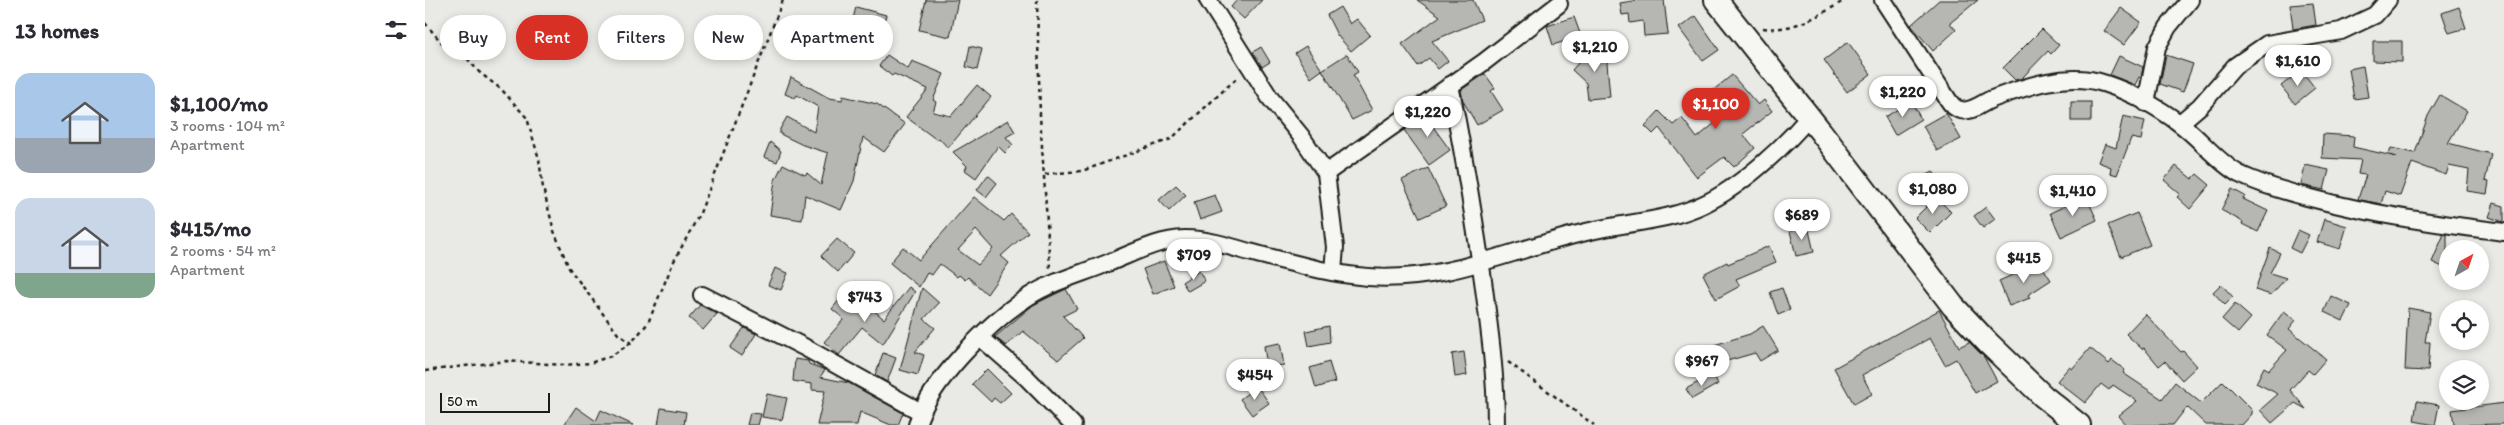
<!DOCTYPE html>
<html lang="en">
<head>
<meta charset="utf-8">
<style>
  :root { --surface:#fff; --page:#f2f2f3; --text:#2b2b33; --muted:#7c7c81; --accent:#d93025 }
  body { margin:0; font-family:Itim,sans-serif; background:var(--page); color:var(--text); height:100vh; display:flex; flex-direction:column; font-size:19px; white-space:nowrap }
  * { box-sizing:border-box; margin:0 }
  p { font-size:16px; color:var(--muted) }
  .icon { flex:none; width:28px; height:28px; fill:none; stroke:currentColor; stroke-width:2; stroke-linecap:round; stroke-linejoin:round }
  .map { position:relative; flex:1; overflow:hidden }
  .side { display:flex; flex-direction:column; background:var(--surface); width:425px }
  .side>* { flex:none }
  .guide { position:absolute; left:15px; top:15px; width:475px; height:45px; display:flex; gap:10px }
  .needle { width:32px; rotate:40deg }
  .controls { position:absolute; left:2014px; top:240px; display:grid; gap:10px }
  .controls a { display:grid; place-items:center; width:50px; height:50px; border-radius:50%; background:var(--surface); box-shadow:0 2px 8px #0003; font-size:25px }
  .scale { position:absolute; left:15px; bottom:12px; width:110px; box-sizing:border-box; padding-left:5px; border:2px solid #1c1c1c; border-top:0; font-size:14px; line-height:18px; white-space:nowrap; color:#1c1c1c; -webkit-text-stroke:4px #f6f6f2; paint-order:stroke }
  .price { position:absolute; translate:-50% -42px; padding:0 11px; border-radius:18px; background:#fff; color:#222; font-size:16px; line-height:32px; filter:drop-shadow(0 1px 2px #0008) }
  .price::after { content:''; position:absolute; left:50%; top:30px; width:15px; height:11px; margin-left:-8px; background:inherit; clip-path:polygon(0 0,100% 0,50% 100%) }
  .price.selected { background:var(--accent); color:#fff }
  ul { padding:0; list-style:none }
  li { display:flex; align-items:center; gap:15px; height:125px; padding:0 15px }
  li span { display:grid; place-items:center; flex:none; width:140px; height:100px; border-radius:15px; color:#555 }
  li>.icon { margin-inline-start:auto }
  span .icon { width:60px; height:60px; fill:#fffc; stroke-width:1 }
  li b { font-size:21px }
  h2 { display:flex; justify-content:space-between; align-items:center; height:60px; padding:0 15px; font-size:21px }
  .pill { padding:0 18px; border-radius:22px; background:var(--surface); box-shadow:0 2px 8px #0003; font-size:18px; line-height:45px }
  .pill.selected { background:var(--accent); color:#fff }
  main { display:flex; flex:1; min-height:0 }
  .map>svg:first-child { display:block }
  .building { fill:#b6b6b3; stroke:#1c1c1c; fill-rule:evenodd }
  .lines { fill:none; stroke-linecap:round; stroke-linejoin:round }
  .street-casing { stroke:#1c1c1c; stroke-width:20 }
  .secondary-casing { stroke:#1c1c1c; stroke-width:26 }
  .path { stroke:#1c1c1c; stroke-width:2.5; stroke-dasharray:4 4; stroke-linecap:butt }
  .street { stroke:#f6f6f2; stroke-width:16 }
  .secondary { stroke:#f6f6f2; stroke-width:22 }
</style>
</head>
<body>
<main>
<section class="side">
<h2>13 homes<svg class="icon" aria-label="filters" viewBox="0 0 24 24"><path d="M4 7h16M4 17h16"/><circle cx="9" cy="7" r="2"/><circle cx="15" cy="17" r="2"/></svg></h2>
<ul>
<li><span style="background:linear-gradient(#a9c7e8 65%,#9aa5b1 0)"><svg class="icon" aria-label="home" viewBox="0 0 24 24"><path d="M3 11l9-7 9 7M6 9v11h12V9"/></svg></span><div><b>$1,100/mo</b><p>3 rooms · 104 m²</p><p>Apartment</p></div></li>
<li><span style="background:linear-gradient(#c9d6e8 75%,#7fa58c 0)"><svg class="icon" aria-label="home" viewBox="0 0 24 24"><path d="M3 11l9-7 9 7M6 9v11h12V9"/></svg></span><div><b>$415/mo</b><p>2 rooms · 54 m²</p><p>Apartment</p></div></li>
</ul>
</section>
<div class="map">
<svg width="2079" height="425" viewBox="0 0 2079 425">
  <rect width="100%" height="100%" fill="#e9e9e5"/>
  <filter id="ink" filterUnits="userSpaceOnUse"><feTurbulence type="fractalNoise" baseFrequency=".02" numOctaves="2"/><feDisplacementMap in="SourceGraphic" scale="10" xChannelSelector="R" yChannelSelector="G"/><feConvolveMatrix kernelMatrix="1 2 1 2 8 2 1 2 1" color-interpolation-filters="sRGB"/></filter>
  <g filter="url(#ink)">
    <g class="building">
      <polygon points="501,0 533,0 525,37 494,30"/>
      <polygon points="812,0 837,0 819,19 806,7"/>
      <polygon points="992,0 1048,0 1057,20 1007,41 1023,61 1013,69 1004,58 993,66 977,44 1015,16"/>
      <polygon points="1214,0 1239,0 1243,34 1219,36 1218,21 1205,23 1204,14 1197,15 1195,3"/>
      <polygon points="1514,0 1553,0 1525,23 1531,30 1508,51 1486,25"/>
      <polygon points="1888,3 1891,25 1868,29 1865,5"/>
      <polygon points="431,7 461,15 454,39 425,31"/>
      <polygon points="915,7 925,24 932,19 945,35 926,51 912,35 902,15"/>
      <polygon points="2034,7 2041,28 2024,33 2017,13"/>
      <polygon points="1696,8 1716,22 1699,45 1679,31"/>
      <polygon points="1271,16 1294,50 1278,61 1254,28"/>
      <polygon points="1149,17 1156,36 1128,45 1122,26"/>
      <polygon points="1617,29 1634,45 1626,54 1623,51 1597,78 1590,80 1578,68"/>
      <polygon points="1948,41 1977,41 1977,62 1948,61"/>
      <polygon points="1423,42 1446,74 1422,92 1399,60"/>
      <polygon points="1170,44 1186,59 1182,63 1185,97 1163,99 1161,83 1147,70"/>
      <polygon points="545,46 557,49 552,70 541,67"/>
      <polygon points="881,46 897,70 922,54 933,72 928,75 947,110 927,120 897,70 886,78 870,53"/>
      <polygon points="836,47 845,62 837,67 828,52"/>
      <polygon points="462,55 483,69 487,61 519,74 508,100 511,102 508,112 526,116 552,85 566,97 523,148 514,138 512,140 481,117 503,89 469,74 467,76 454,66"/>
      <polygon points="1741,55 1768,64 1758,92 1735,84"/>
      <polygon points="1694,56 1718,67 1716,78 1714,77 1710,85 1685,75"/>
      <polygon points="1938,66 1943,97 1929,99 1924,69"/>
      <polygon points="1876,70 1890,88 1870,104 1856,86"/>
      <polygon points="1060,74 1070,88 1066,91 1078,110 1052,125 1038,101 1036,90"/>
      <polygon points="1307,75 1333,105 1339,100 1347,111 1318,134 1330,148 1309,167 1299,157 1272,177 1234,128 1228,134 1220,126 1234,111 1248,125 1257,118 1272,138 1303,112 1286,92"/>
      <polygon points="366,77 404,98 417,100 418,96 452,104 480,124 459,152 438,137 429,181 416,210 380,195 377,220 345,215 350,180 358,164 380,175 382,173 396,185 403,153 378,145 355,134 355,129 362,117 389,132 393,107 372,95 370,98 360,94"/>
      <polygon points="2015,95 2042,111 2023,143 2066,154 2060,181 2064,182 2062,194 2042,191 2044,170 2024,166 2021,175 1987,163 1975,196 1960,191 1956,204 1936,200 1933,199 1941,175 1933,174 1936,160 1897,158 1898,134 1929,136 1928,147 1972,157 1964,155 1966,148 1990,153 2003,116"/>
      <polygon points="1486,101 1496,119 1470,135 1460,117"/>
      <rect x="1646" y="102" width="20" height="19"/>
      <polygon points="1013,107 1016,112 1004,121 1025,150 1004,165 979,130"/>
      <polygon points="1521,113 1536,139 1512,151 1498,126"/>
      <polygon points="1698,116 1720,121 1716,140 1706,138 1692,175 1685,173 1686,167 1673,162 1680,144 1691,148"/>
      <polygon points="583,120 590,132 581,137 588,145 580,153 573,146 551,178 540,170 542,166 528,152"/>
      <polygon points="345,142 356,151 352,162 339,157"/>
      <polygon points="1880,165 1904,170 1899,190 1876,185"/>
      <polygon points="1751,166 1767,179 1772,174 1785,185 1765,209 1752,197 1755,194 1739,180"/>
      <polygon points="1003,168 1021,206 995,218 977,180"/>
      <polygon points="1508,171 1517,188 1505,194 1497,177"/>
      <polygon points="563,175 572,183 561,197 552,190"/>
      <polygon points="751,185 761,195 744,211 734,200"/>
      <polygon points="1807,189 1820,196 1818,199 1843,211 1833,232 1817,224 1818,222 1796,210"/>
      <polygon points="790,195 797,212 775,220 769,202"/>
      <polygon points="1661,196 1672,220 1636,237 1625,213"/>
      <path d="M549,197L579,221L586,214L603,232L576,256L584,263L562,294L543,277L540,280L534,275L532,277L515,264L507,275L502,273L494,287L465,263L478,247L494,260ZM551,230L568,249L553,265L533,250Z"/>
      <polygon points="1511,197 1526,212 1505,233 1490,218"/>
      <polygon points="2069,203 2079,206 2079,222 2064,217"/>
      <polygon points="1561,207 1570,219 1558,228 1549,216"/>
      <polygon points="1712,213 1725,245 1696,257 1683,225"/>
      <polygon points="1899,219 1922,226 1915,249 1892,242"/>
      <polygon points="1383,226 1389,252 1371,256 1365,231"/>
      <polygon points="1873,230 1884,235 1875,253 1865,248"/>
      <polygon points="2019,234 2022,235 2022,269 2007,262"/>
      <polygon points="412,239 429,253 413,272 396,256"/>
      <polygon points="1344,246 1351,262 1311,279 1315,286 1291,299 1278,274 1302,262 1303,264"/>
      <polygon points="1845,248 1855,253 1845,273 1861,278 1846,295 1830,290"/>
      <polygon points="739,261 749,286 728,294 718,269"/>
      <polygon points="1615,263 1626,280 1603,295 1605,298 1584,306 1574,281 1594,272 1596,276"/>
      <polygon points="350,268 363,273 356,290 343,285"/>
      <polygon points="774,271 780,281 763,291 757,282"/>
      <polygon points="1796,284 1808,297 1800,305 1788,292"/>
      <polygon points="484,287 490,292 458,344 437,327 414,355 399,342 419,319 407,309 415,299 429,311 434,305 441,312 446,308 459,319"/>
      <polygon points="497,288 514,303 499,319 510,328 490,352 499,355 493,375 475,370"/>
      <polygon points="1357,288 1365,310 1353,315 1345,292"/>
      <polygon points="641,289 652,309 638,316 658,338 633,360 598,331 581,346 570,337 608,305"/>
      <polygon points="1906,296 1926,305 1918,321 1899,312"/>
      <polygon points="1810,304 1826,318 1813,333 1797,319"/>
      <polygon points="275,305 292,314 278,330 264,318"/>
      <polygon points="1983,308 2005,312 2000,342 2005,342 2003,371 1980,370"/>
      <polygon points="1514,310 1534,347 1544,342 1559,357 1572,381 1550,393 1531,359 1520,365 1505,338 1437,375 1447,394 1429,404 1409,368"/>
      <polygon points="1859,311 1871,320 1864,329 1901,359 1888,374 1883,370 1865,390 1881,409 1870,403 1847,423 1835,410 1853,394 1831,383 1839,367 1844,370 1862,350 1842,335"/>
      <polygon points="1720,314 1756,352 1758,351 1772,366 1757,380 1740,361 1734,366 1719,348 1717,349 1701,334"/>
      <polygon points="904,326 905,342 884,346 881,331"/>
      <polygon points="1338,326 1353,350 1335,361 1330,353 1295,363 1289,345 1325,334"/>
      <polygon points="319,328 331,334 317,356 305,348"/>
      <polygon points="855,343 859,365 842,367 839,346"/>
      <polygon points="1665,348 1684,364 1687,360 1700,370 1698,373 1737,399 1750,382 1776,403 1798,381 1827,410 1827,414 1817,425 1781,425 1762,407 1748,425 1701,425 1693,416 1712,401 1688,385 1684,390 1676,384 1660,403 1632,381 1644,367 1647,369"/>
      <polygon points="1039,352 1042,375 1030,377 1027,354"/>
      <polygon points="458,353 471,358 462,382 450,375"/>
      <polygon points="370,359 383,361 384,364 400,370 395,377 424,383 478,413 473,425 466,425 435,412 432,425 392,425 400,391 387,390 387,384 368,381"/>
      <polygon points="904,362 910,382 891,388 885,368"/>
      <polygon points="562,369 586,393 575,403 569,398 566,402 547,384"/>
      <polygon points="1288,374 1293,384 1267,399 1261,389"/>
      <polygon points="832,386 844,403 827,415 815,399"/>
      <polygon points="342,394 362,398 357,420 337,417"/>
      <polygon points="1992,401 2014,405 2010,425 1989,421"/>
      <polygon points="2079,403 2079,424 2029,425 2027,410"/>
      <polygon points="151,407 171,421 176,410 208,425 139,425"/>
      <polygon points="236,408 261,412 259,425 233,425"/>
      <polygon points="325,413 336,414 333,425 322,425"/>
    </g>
    <g class="lines">
      <g class="street-casing">
        <g id="street">
          <polyline points="783,0 845,98 876,136 901,173 910,247 908,272"/>
          <path d="M1458,0L1522,98C1525,103 1529,109 1536,110C1546,113 1557,103 1567,99C1602,86 1643,71 1681,84C1705,92 1733,107 1754,123C1775,138 1791,161 1814,174C1837,185 1862,192 1886,198C1949,215 2014,224 2079,232"/>
          <path d="M1025,85C1037,145 1047,205 1056,266C1063,318 1071,371 1071,425"/>
          <polyline points="1721,103 1732,47 1743,27 1765,0"/>
          <polyline points="1755,123 1775,106 1810,66 1842,44 1916,31 1950,15 1963,0"/>
          <polyline points="901,173 1059,62 1134,4"/>
          <polyline points="277,295 379,347 496,412"/>
          <polyline points="555,337 602,378 648,425"/>
          <path d="M492,425C503,383 567,320 603,297C628,281 656,274 683,263C709,253 731,240 760,239C781,239 804,246 824,252C864,262 903,274 943,277C1020,283 1088,249 1161,232C1200,222 1242,222 1279,204C1315,187 1358,148 1384,117"/>
        </g>
      </g>
      <g class="secondary-casing">
        <polyline id="secondary" points="1291,0 1396,132 1528,306 1562,342 1618,396 1654,425"/>
      </g>
      <g class="path">
        <polyline points="612,0 615,116 625,268"/>
        <polyline points="0,23 17,43 40,56 54,72 77,90 102,118 114,159 118,188 129,231 144,268 193,334 206,343"/>
        <path d="M1338,28C1368,32 1395,15 1420,0"/>
        <polyline points="620,174 657,171 746,139 813,77"/>
        <polyline points="1083,362 1169,425"/>
        <polyline points="0,371 81,361 139,365 165,363 186,356 206,343 223,323 248,263 275,213 358,0"/>
      </g>
      <use href="#street" class="street"/>
      <use href="#secondary" class="secondary"/>
    </g>
  </g>
</svg>
<div class="controls">
<a><svg class="needle" viewBox="-14 -14 28 28"><path d="M0-13l5 13h-10z" fill="#e53935"/><path d="M0 13l5-13h-10z" fill="#7c7c81"/></svg></a>
<a><svg class="icon" aria-label="locate" viewBox="0 0 24 24"><circle cx="12" cy="12" r="6"/><path d="M12 2v4M12 18v4M2 12h4M18 12h4"/></svg></a>
<a><svg class="icon" aria-label="layers" viewBox="0 0 24 24"><path d="M12 4l9 5-9 5-9-5zM3 14l9 5 9-5"/></svg></a>
</div>
<div class="scale">50 m</div>
<b class="price" style="left:1170px;top:73px">$1,210</b>
<b class="price" style="left:1873px;top:87px">$1,610</b>
<b class="price" style="left:1478px;top:118px">$1,220</b>
<b class="price selected" style="left:1291px;top:130px">$1,100</b>
<b class="price" style="left:1003px;top:138px">$1,220</b>
<b class="price" style="left:1508px;top:215px">$1,080</b>
<b class="price" style="left:1648px;top:217px">$1,410</b>
<b class="price" style="left:1377px;top:241px">$689</b>
<b class="price" style="left:769px;top:281px">$709</b>
<b class="price" style="left:1599px;top:284px">$415</b>
<b class="price" style="left:440px;top:323px">$743</b>
<b class="price" style="left:1277px;top:387px">$967</b>
<b class="price" style="left:830px;top:401px">$454</b>
<div class="guide">
<a class="pill">Buy</a>
<a class="pill selected">Rent</a>
<a class="pill">Filters</a>
<a class="pill">New</a>
<a class="pill">Apartment</a>
</div>
</div>
</main>
</body>
</html>
